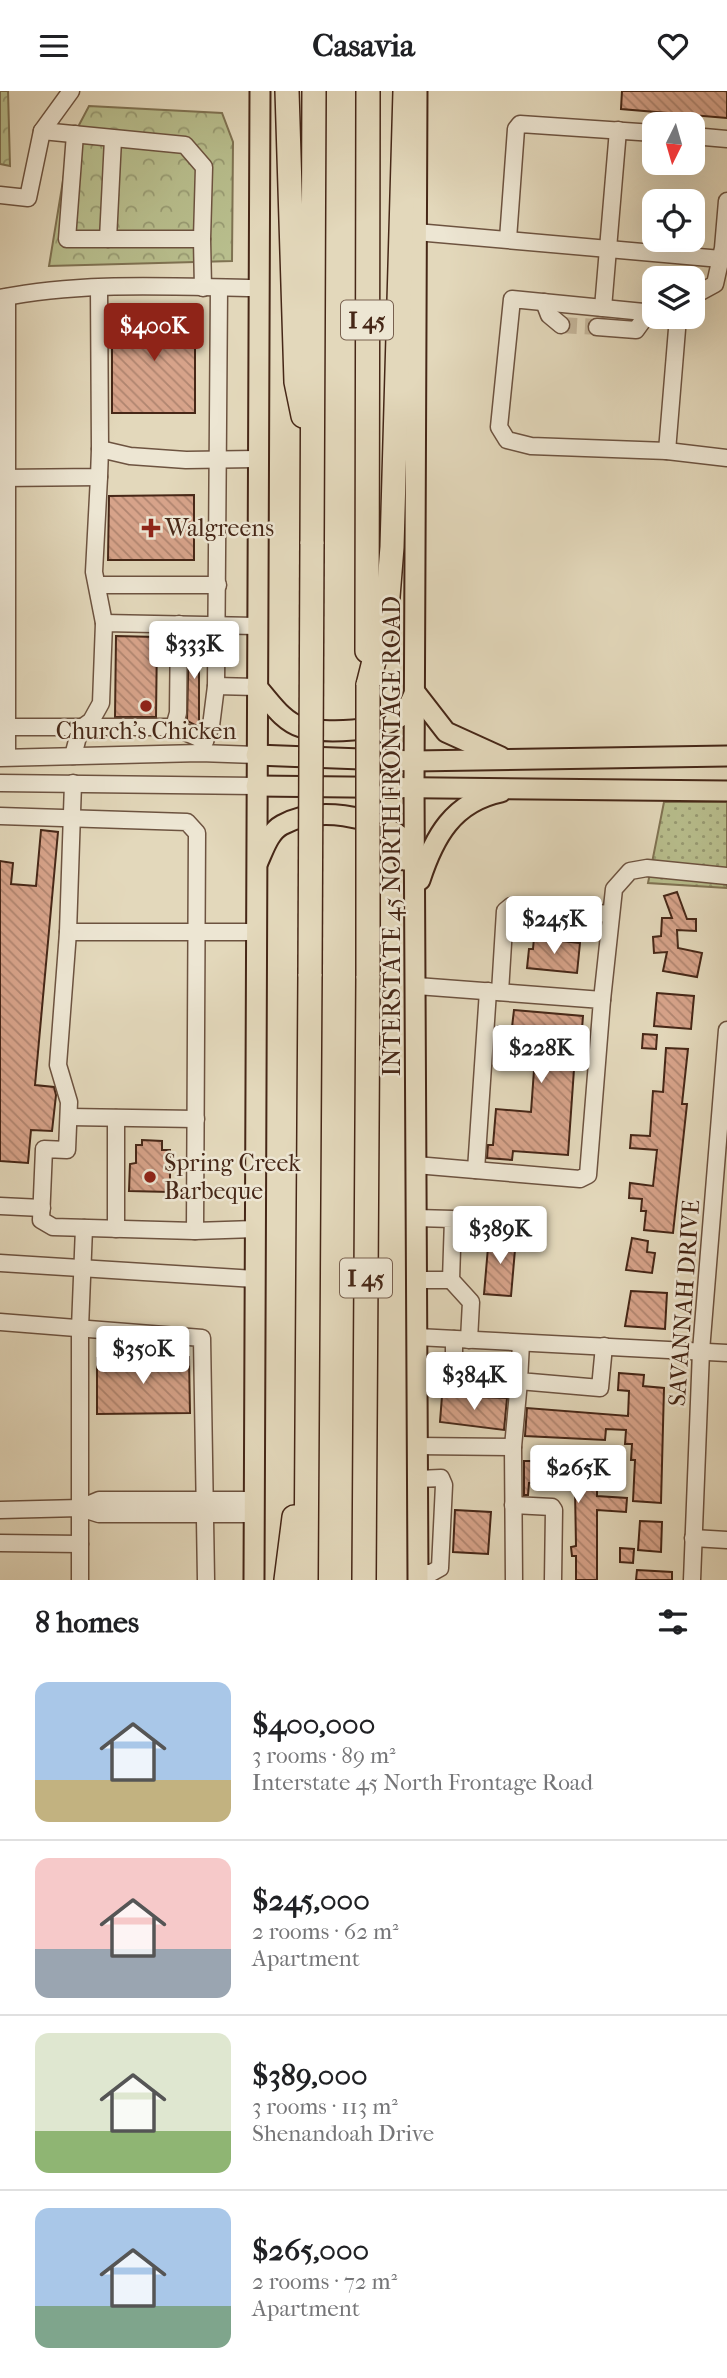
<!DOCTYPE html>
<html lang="en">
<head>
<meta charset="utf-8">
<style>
  :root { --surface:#fff; --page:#f6f6f6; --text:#202124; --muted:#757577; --line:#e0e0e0; --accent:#8f2418 }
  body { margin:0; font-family:"IM FELL French Canon",serif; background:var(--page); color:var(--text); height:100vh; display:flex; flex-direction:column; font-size:26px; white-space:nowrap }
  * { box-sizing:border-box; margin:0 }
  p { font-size:23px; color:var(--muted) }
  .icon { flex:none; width:38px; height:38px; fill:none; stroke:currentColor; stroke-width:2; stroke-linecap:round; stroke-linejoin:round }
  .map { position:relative; height:1489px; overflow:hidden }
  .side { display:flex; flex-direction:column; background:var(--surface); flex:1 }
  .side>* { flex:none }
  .needle { width:46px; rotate:185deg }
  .buttons { position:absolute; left:642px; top:21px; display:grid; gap:14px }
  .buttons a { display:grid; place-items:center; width:63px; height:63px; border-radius:14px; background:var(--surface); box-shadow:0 7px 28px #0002; font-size:35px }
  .price { position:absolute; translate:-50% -60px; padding:0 16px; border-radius:7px; background:#fff; color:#222; font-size:23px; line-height:46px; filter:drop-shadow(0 2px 4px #0008) }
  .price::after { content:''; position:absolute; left:50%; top:42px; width:21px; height:16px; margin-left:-10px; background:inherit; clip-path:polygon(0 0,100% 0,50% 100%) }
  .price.on { background:var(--accent); color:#fff }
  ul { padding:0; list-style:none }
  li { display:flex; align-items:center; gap:21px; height:175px; padding:0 35px }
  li+li { border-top:2px solid var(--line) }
  li span { display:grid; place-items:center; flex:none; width:196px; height:140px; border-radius:14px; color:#555 }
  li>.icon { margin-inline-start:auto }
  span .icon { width:84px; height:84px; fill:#fffc; stroke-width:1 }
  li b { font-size:30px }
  h2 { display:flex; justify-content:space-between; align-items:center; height:84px; padding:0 35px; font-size:30px }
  header { display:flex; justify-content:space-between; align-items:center; height:91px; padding:0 35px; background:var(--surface); font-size:32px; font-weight:800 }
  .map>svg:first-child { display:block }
  .grass { fill:url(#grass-dots); stroke:#7f7252; stroke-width:2 }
  .forest { fill:url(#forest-crowns); stroke:#7f7252; stroke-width:2 }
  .building { fill:url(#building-back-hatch); stroke:#462717; stroke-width:2 }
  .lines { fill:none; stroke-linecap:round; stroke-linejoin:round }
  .minor-tunnel { stroke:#c4b59a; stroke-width:16; stroke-dasharray:16 8; stroke-linecap:butt }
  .minor-casing { stroke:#6d5340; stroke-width:19 }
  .major-casing { stroke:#462717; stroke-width:23 }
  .highway-casing { stroke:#462717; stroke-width:26 }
  .minor { stroke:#ede6d3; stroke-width:16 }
  .major { stroke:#e3d8bb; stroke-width:19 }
  .highway { stroke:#e3d8bb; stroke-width:23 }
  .highway-bridge-casing { stroke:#462717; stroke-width:26; stroke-linecap:butt }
  .highway-bridge { stroke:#e3d8bb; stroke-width:23 }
  .poi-dot { fill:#8f2418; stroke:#ede6d3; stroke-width:2.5 }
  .labels { text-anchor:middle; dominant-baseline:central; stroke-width:5; stroke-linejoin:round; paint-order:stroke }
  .shield { fill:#ede6d3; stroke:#78604f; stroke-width:2 }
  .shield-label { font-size:23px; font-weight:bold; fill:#462717 }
  .poi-label { font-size:24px; fill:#462717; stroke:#ede6d3; text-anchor:start }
  .street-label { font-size:24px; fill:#462717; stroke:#ede6d3 }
</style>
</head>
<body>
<header><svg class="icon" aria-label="menu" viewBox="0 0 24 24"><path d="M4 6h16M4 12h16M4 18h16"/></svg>Casavia<svg class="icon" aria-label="heart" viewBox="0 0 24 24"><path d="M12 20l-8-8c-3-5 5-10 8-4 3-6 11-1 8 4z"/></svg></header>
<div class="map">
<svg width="727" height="1489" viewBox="0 0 727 1489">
  <defs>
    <pattern id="grass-dots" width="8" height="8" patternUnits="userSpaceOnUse" patternTransform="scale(1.75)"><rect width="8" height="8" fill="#b8be8d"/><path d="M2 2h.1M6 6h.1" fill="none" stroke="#979a72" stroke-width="1.8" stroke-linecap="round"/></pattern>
    <pattern id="forest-crowns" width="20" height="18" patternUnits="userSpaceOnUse" patternTransform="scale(1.75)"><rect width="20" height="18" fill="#b8be8d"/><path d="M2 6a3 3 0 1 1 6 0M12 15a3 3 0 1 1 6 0" fill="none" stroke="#979a72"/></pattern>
    <pattern id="building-back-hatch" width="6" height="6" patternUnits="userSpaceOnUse" patternTransform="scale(1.75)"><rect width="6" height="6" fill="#d7a38a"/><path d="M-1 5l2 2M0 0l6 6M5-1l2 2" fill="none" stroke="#b08570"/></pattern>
  </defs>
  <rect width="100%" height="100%" fill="#e3d8bb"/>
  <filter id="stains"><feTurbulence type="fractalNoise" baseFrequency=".00286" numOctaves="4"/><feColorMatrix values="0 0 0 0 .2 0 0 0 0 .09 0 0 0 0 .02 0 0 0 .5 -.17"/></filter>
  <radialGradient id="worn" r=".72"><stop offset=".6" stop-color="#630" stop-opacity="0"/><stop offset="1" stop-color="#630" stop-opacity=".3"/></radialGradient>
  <polygon class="grass" points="664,711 727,711 727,797 648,792"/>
  <g class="forest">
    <polygon points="0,0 8,0 10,75 0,73"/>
    <polygon points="89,15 222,22 233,51 232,170 49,175 69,53"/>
  </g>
  <g class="building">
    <polygon points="622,0 727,0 727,27 621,18"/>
    <rect x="112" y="222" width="83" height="100"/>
    <polygon points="194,404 194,469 108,469 109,405"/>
    <polygon points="189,544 199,544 199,636 187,630"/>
    <polygon points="116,545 157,546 156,626 115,626"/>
    <polygon points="41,739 58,741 35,994 54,996 56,1004 52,1040 31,1039 28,1072 0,1070 0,770 13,772 11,793 36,795"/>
    <polygon points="677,801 687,828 696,828 696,840 677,839 678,857 702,862 697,886 663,880 667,861 654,862 653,846 661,845 662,827 672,827 664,805"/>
    <polygon points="534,847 580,852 577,882 527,877 529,858 533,858"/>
    <polygon points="657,902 694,905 691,938 654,935"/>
    <polygon points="514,919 583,925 580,964 575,964 568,1064 513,1060 512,1069 487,1067 488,1054 493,1054 496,1018 531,1021 535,965 513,963 514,950 497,948 498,935 512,936"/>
    <polygon points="643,943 657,944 656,958 642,957"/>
    <polygon points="666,957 688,958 682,1013 687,1013 673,1142 644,1139 646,1120 641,1120 642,1108 629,1107 630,1092 653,1095 657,1059 630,1057 631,1044 650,1045 653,1000 663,1001"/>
    <polygon points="142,1049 162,1050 162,1059 170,1059 170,1101 129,1100 130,1073 136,1072 136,1054 142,1054"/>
    <polygon points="489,1145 516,1147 511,1205 484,1203"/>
    <polygon points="632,1147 648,1150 647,1161 655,1162 652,1182 626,1179"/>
    <polygon points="631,1200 667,1202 665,1238 625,1235"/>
    <polygon points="189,1266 190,1322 97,1323 97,1267"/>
    <polygon points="619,1282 644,1284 643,1295 664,1297 661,1412 633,1410 635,1369 631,1369 632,1353 625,1353 626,1339 606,1338 605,1349 525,1345 527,1317 628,1325 629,1300 618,1299"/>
    <polygon points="442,1305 507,1307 504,1339 440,1331"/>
    <polygon points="524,1370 597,1370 597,1405 627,1407 626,1421 597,1419 597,1489 576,1489 576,1465 572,1465 571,1456 576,1455 575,1399 569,1399 568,1392 529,1392 528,1404 524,1404"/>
    <polygon points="455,1419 491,1421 488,1463 453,1461"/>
    <polygon points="640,1430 662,1431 661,1461 638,1459"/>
    <polygon points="620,1457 634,1458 633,1472 620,1471"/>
    <polygon points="637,1479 672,1481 672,1489 636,1489"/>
  </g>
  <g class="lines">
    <polyline class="minor-tunnel" points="561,234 597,236"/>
    <g class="minor-casing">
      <g id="minor">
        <polyline points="42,40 185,54 204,76 202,148"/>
        <polyline points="75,43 67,148 202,148 203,197"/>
        <polyline points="693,45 727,48"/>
        <polyline points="0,104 28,107 42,40 71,0"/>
        <polyline points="416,141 721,168 727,165"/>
        <polyline points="108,148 113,48"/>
        <polyline points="508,148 516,38 520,33 654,42"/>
        <polyline points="99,197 100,358"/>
        <polyline points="693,205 715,193 723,157 727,110"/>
        <polyline points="7,206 7,666"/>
        <path d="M0,207C84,190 174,196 259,197"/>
        <polyline points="544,211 549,224 561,234"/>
        <polyline points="603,217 618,39"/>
        <polyline points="654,222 512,208 499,336 507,349 531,355 667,360 727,367"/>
        <polyline points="597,236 636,239 649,221"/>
        <polyline points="667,360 678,226"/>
        <polyline points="99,386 94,481 104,532"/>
        <polyline points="0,387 99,386 100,358 130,365 186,369 259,368"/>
        <polyline points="98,494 218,494"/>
        <polyline points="216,595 219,197"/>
        <polyline points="7,636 174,636 205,650"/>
        <polyline points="174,636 178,622 179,533"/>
        <polyline points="201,660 211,635 216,595 257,596"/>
        <polyline points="73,665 80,638 91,630 101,612 104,532 258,535"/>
        <polyline points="0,667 200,662 256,664"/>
        <polyline points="0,692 256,695"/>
        <polyline points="73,692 68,841 257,841"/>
        <polyline points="0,725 187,731 197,742 195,1140 255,1138"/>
        <polyline points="68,841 58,974 69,1011 67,1059 44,1058 41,1129 53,1136 195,1140"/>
        <polyline points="500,901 505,820 511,815 610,823"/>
        <polyline points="602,909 614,798 630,780 647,777 727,785"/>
        <polyline points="69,1026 196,1028"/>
        <polyline points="416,1074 580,1088 588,1084 602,909 417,895"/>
        <polyline points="476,1079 488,900"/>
        <polyline points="0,1115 42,1117"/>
        <polyline points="416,1127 453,1128 451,1189 471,1211 469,1249"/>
        <polyline points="116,1138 116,1027"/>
        <polyline points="0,1172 255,1188"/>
        <polyline points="416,1189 451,1189"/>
        <polyline points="0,1231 202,1247 206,1489"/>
        <polyline points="417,1246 727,1262"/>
        <polyline points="521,1252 519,1290 600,1297 604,1255"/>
        <polyline points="417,1355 513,1356 519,1290 457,1287 454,1280 454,1248"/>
        <polyline points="513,1356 514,1489"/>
        <polyline points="418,1388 441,1387 444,1394 440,1477 431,1482 418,1482"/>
        <polyline points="513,1414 552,1416 554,1419 553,1489"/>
        <polyline points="80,1417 99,1409 254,1409"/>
        <polyline points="0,1419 80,1417 99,1423 254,1423"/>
        <polyline points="693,1447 727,1449"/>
        <polyline points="0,1452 80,1453"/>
        <polyline points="80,1489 80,1237 84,1137"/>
        <polyline points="692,1489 701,1260 727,939"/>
      </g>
    </g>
    <g class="major-casing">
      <g id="major">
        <polyline points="417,0 414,694 418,1489"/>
        <path d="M257,596C270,610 282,630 301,636C323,643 384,641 402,624C408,618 411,609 415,601L446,641L501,666"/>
        <polyline points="256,664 414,670 727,665"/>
        <polyline points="256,695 727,700"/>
        <path d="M258,771C264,758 269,741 282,734C318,714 371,725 403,747L404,769"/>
        <path d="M420,789C434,746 453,711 501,701"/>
        <polyline points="254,1489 260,0"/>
      </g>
    </g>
    <g class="highway-casing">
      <g id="highway">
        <polyline points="287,0 296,291 303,325"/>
        <polyline points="312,453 314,0"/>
        <polyline points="367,560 368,0"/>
        <polyline points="368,594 387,518 392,456 405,0"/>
        <polyline points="286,1489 294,1426"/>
        <polyline points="306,1489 310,883"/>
        <polyline points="364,1489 368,885"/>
      </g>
    </g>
    <use href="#minor" class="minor"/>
    <use href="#major" class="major"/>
    <use href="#highway" class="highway"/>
    <g class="highway-bridge-casing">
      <g id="highway-bridge">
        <polyline points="368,594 368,885"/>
        <polyline points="310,883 312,453"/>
      </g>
    </g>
    <use href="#highway-bridge" class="highway-bridge"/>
  </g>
  <g class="poi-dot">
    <path d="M147.5 426.5h7v7h7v7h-7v7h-7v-7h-7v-7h7z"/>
    <circle cx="146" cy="615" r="7"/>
    <circle cx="150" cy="1086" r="7"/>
  </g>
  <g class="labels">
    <g class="shield">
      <rect x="341" y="209.5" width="52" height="39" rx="5"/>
      <rect x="340" y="1167.5" width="52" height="39" rx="5"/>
    </g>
    <g class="shield-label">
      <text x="367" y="229">I 45</text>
      <text x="366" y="1187">I 45</text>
    </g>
    <g class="poi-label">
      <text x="165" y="437">Walgreens</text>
      <text x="146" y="640" text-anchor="middle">Church's Chicken</text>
      <text x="164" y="1072">Spring Creek<tspan x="164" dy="28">Barbeque</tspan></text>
    </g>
    <g class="street-label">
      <text transform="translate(392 745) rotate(-90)">INTERSTATE 45 NORTH FRONTAGE ROAD</text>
      <text transform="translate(684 1212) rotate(-86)">SAVANNAH DRIVE</text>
    </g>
  </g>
  <rect width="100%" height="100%" filter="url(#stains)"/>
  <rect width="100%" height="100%" fill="url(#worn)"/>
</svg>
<div class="buttons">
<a><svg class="needle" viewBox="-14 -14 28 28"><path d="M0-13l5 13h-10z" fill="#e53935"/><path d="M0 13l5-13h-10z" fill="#757577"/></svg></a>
<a><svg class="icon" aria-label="locate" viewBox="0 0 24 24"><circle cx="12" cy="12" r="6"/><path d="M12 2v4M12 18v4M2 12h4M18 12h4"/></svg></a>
<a><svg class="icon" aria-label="layers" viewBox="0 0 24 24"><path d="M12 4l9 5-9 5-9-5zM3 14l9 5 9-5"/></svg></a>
</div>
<b class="price on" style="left:154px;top:272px">$400K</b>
<b class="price" style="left:194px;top:590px">$333K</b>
<b class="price" style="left:554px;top:865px">$245K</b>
<b class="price" style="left:541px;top:994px">$228K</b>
<b class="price" style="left:500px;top:1175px">$389K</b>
<b class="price" style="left:143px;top:1295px">$350K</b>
<b class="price" style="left:474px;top:1321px">$384K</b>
<b class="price" style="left:578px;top:1414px">$265K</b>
</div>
<section class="side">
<h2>8 homes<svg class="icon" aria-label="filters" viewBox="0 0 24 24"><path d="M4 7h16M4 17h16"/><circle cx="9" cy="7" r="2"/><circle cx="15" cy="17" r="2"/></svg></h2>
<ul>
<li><span style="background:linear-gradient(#a9c7e8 70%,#c2b280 0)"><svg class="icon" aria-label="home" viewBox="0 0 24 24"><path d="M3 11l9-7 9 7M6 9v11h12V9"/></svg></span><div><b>$400,000</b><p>3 rooms · 89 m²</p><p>Interstate 45 North Frontage Road</p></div></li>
<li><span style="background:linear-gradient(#f6c9c9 65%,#9aa5b1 0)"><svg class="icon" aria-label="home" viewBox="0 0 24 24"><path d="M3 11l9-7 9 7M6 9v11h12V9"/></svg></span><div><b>$245,000</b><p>2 rooms · 62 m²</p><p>Apartment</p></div></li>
<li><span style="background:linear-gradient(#dfe7d0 70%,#8fb573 0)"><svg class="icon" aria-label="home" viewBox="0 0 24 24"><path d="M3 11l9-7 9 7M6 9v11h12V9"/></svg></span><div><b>$389,000</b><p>3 rooms · 113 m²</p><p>Shenandoah Drive</p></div></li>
<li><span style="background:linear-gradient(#a9c7e8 70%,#7fa58c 0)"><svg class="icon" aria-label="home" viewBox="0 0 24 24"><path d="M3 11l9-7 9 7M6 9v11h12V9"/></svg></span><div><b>$265,000</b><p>2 rooms · 72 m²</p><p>Apartment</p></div></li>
</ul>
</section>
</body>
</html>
